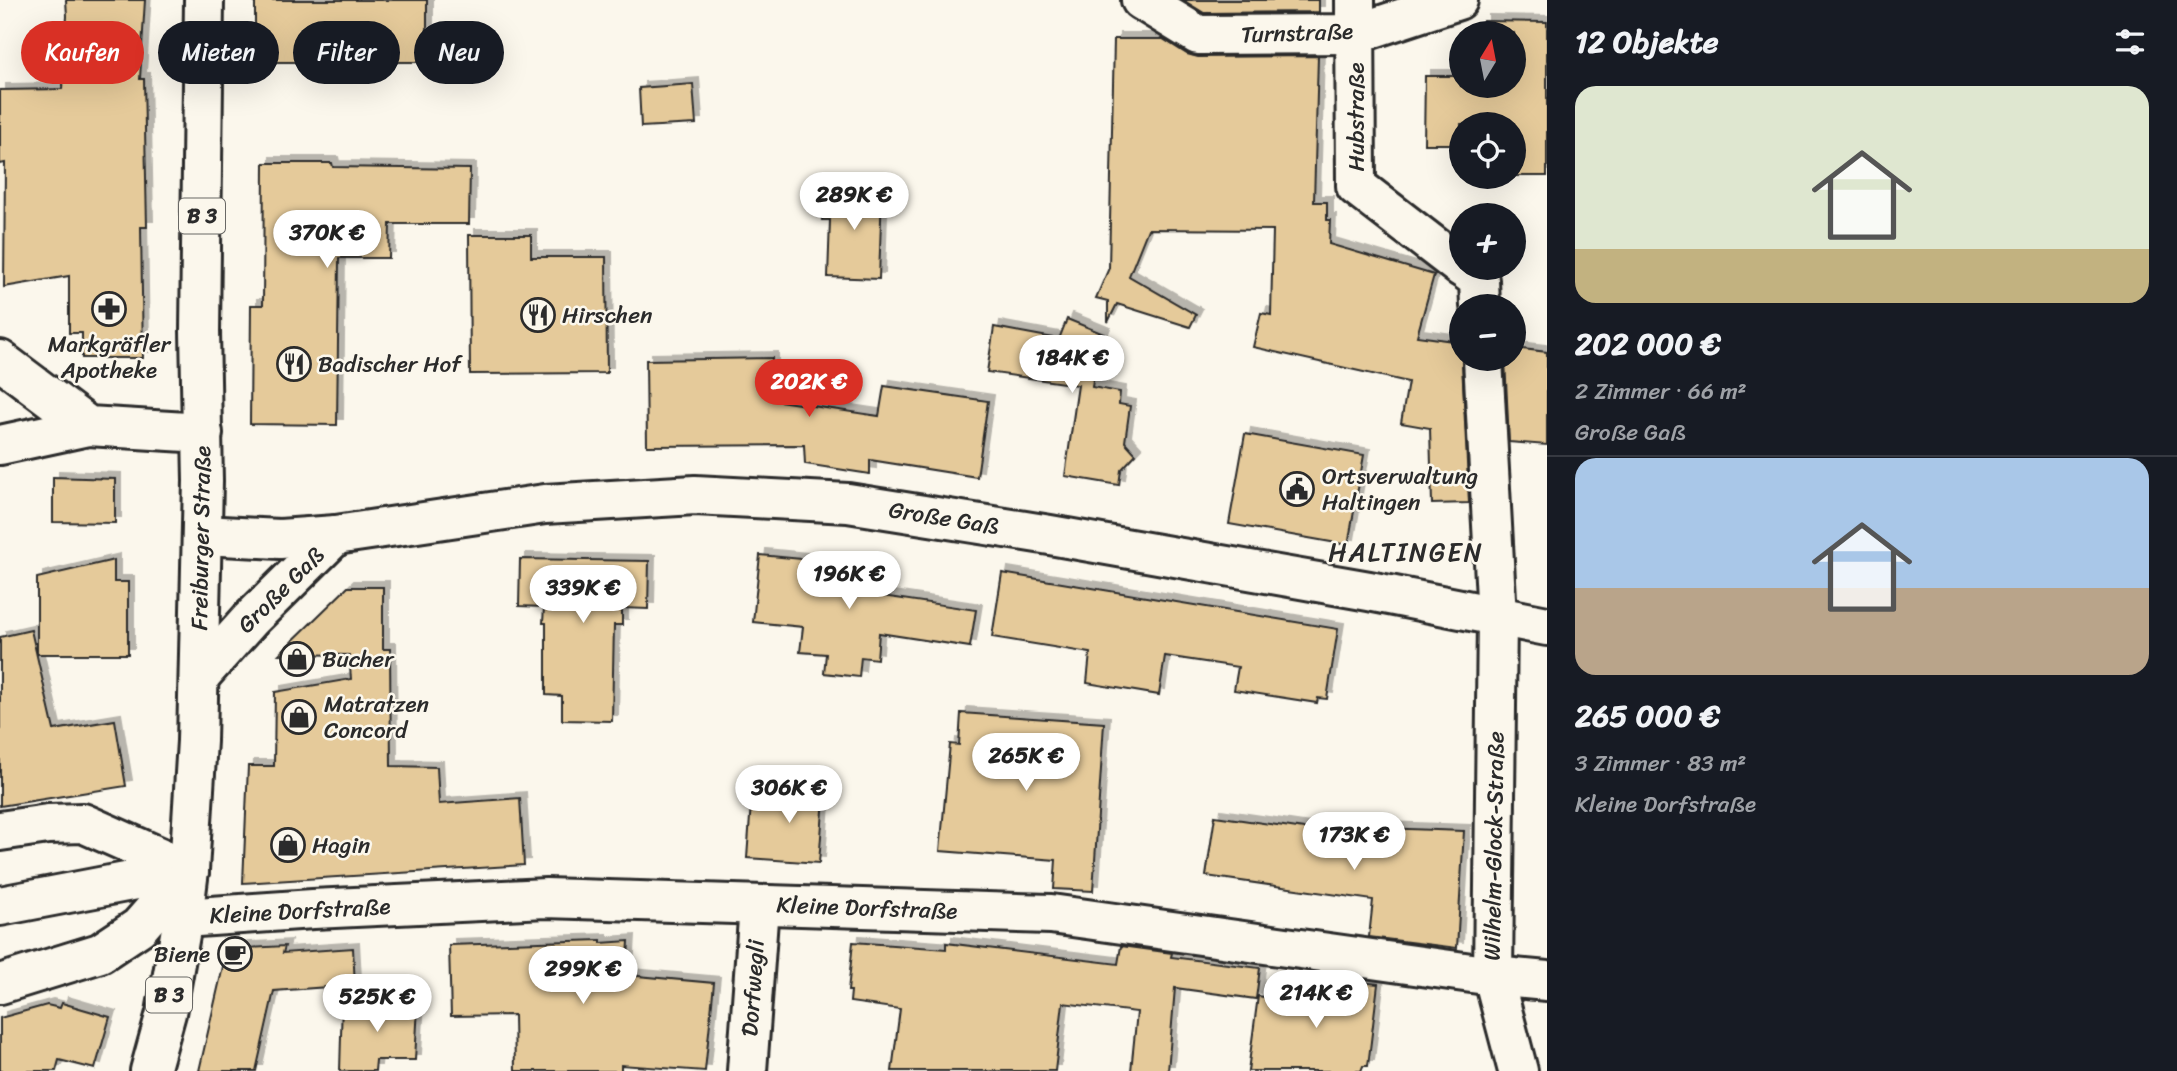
<!DOCTYPE html>
<html lang="de">
<head>
<meta charset="utf-8">
<style>
  :root { --surface:#171b24; --page:#242831; --text:#f1f3f6; --muted:#9ea1a6; --line:#363941; --accent:#d93025 }
  body { margin:0; font-family:Sriracha,sans-serif; background:var(--page); color:var(--text); height:100vh; display:flex; flex-direction:column; font-size:26px; white-space:nowrap }
  * { box-sizing:border-box; margin:0 }
  p { font-size:23px; color:var(--muted) }
  .icon { flex:none; width:38px; height:38px; fill:none; stroke:currentColor; stroke-width:2; stroke-linecap:round; stroke-linejoin:round }
  .map { position:relative; flex:1; overflow:hidden }
  .side { display:flex; flex-direction:column; background:var(--surface); width:630px }
  .side>* { flex:none }
  .banner { position:absolute; left:21px; top:21px; width:665px; height:63px; display:flex; gap:14px }
  .needle { width:46px; rotate:10deg }
  .tools { position:absolute; left:1449px; top:21px; display:grid; gap:14px }
  .tools a { display:grid; place-items:center; width:77px; height:77px; border-radius:50%; background:var(--surface); box-shadow:0 7px 28px #0002; font-size:35px }
  .price { position:absolute; translate:-50% -60px; padding:0 16px; border-radius:24px; background:#fff; color:#222; font-size:23px; line-height:46px; filter:drop-shadow(0 2px 4px #0008) }
  .price::after { content:''; position:absolute; left:50%; top:42px; width:21px; height:16px; margin-left:-10px; background:inherit; clip-path:polygon(0 0,100% 0,50% 100%) }
  .price.active { background:var(--accent); color:#fff }
  ul { padding:0; list-style:none }
  li { display:grid; align-content:center; gap:14px; height:371px; padding:0 28px }
  li+li { border-top:2px solid var(--line) }
  li span { display:grid; place-items:center; height:217px; border-radius:21px; color:#555 }
  li>.icon { margin-inline-start:auto }
  span .icon { width:126px; height:126px; fill:#fffc; stroke-width:1 }
  li b { font-size:30px }
  h2 { display:flex; justify-content:space-between; align-items:center; height:84px; padding:0 28px; font-size:30px }
  .chip { padding:0 24px; border-radius:32px; background:var(--surface); box-shadow:0 7px 28px #0002; font-size:24px; line-height:63px }
  .chip.active { background:var(--accent); color:#fff }
  main { display:flex; flex:1; min-height:0 }
  .map>svg:first-child { display:block }
  .building { fill:#e5ca9a; stroke:#2b2b2b; stroke-width:2; filter:url(#shadow) }
  .lines { fill:none; stroke-linecap:round; stroke-linejoin:round }
  .minor-casing { stroke:#2b2b2b; stroke-width:44 }
  .major-casing { stroke:#2b2b2b; stroke-width:44 }
  .minor { stroke:#fbf7ec; stroke-width:38 }
  .major { stroke:#fbf7ec; stroke-width:38 }
  .labels { text-anchor:middle; dominant-baseline:central; stroke-width:5; stroke-linejoin:round; paint-order:stroke }
  .shield { fill:#fbf7ec; stroke:#696865; stroke-width:2 }
  .shield-label { font-size:21px; font-weight:bold; fill:#2b2b2b }
  .street-label { font-size:23px; fill:#2b2b2b; stroke:#fbf7ec }
  .poi-label { font-size:23px; fill:#2b2b2b; stroke:#fbf7ec; text-anchor:start }
  .quarter-label { font-size:26px; letter-spacing:2px; fill:#2b2b2b; stroke:#fbf7ec }
</style>
</head>
<body>
<main>
<div class="map">
<svg width="1547" height="1071" viewBox="0 0 1547 1071">
  <defs>
    <filter id="shadow"><feDropShadow dx="6" dy="-6" stdDeviation="0" flood-color="#0004"/></filter>
  </defs>
  <rect width="100%" height="100%" fill="#fbf7ec"/>
  <filter id="ink" filterUnits="userSpaceOnUse"><feTurbulence type="fractalNoise" baseFrequency=".0143" numOctaves="2"/><feDisplacementMap in="SourceGraphic" scale="14" xChannelSelector="R" yChannelSelector="G"/><feConvolveMatrix kernelMatrix="1 2 1 2 8 2 1 2 1" color-interpolation-filters="sRGB"/></filter>
  <g filter="url(#ink)">
    <g class="building">
      <polygon points="66,0 145,0 140,79 144,79 147,227 141,227 143,358 82,358 82,333 69,333 69,276 4,287 5,163 0,164 0,90 62,89 67,16"/>
      <rect x="255" y="0" width="172" height="62"/>
      <polygon points="1183,0 1319,0 1319,12 1204,13"/>
      <polygon points="1483,21 1547,22 1547,176 1515,176 1514,124 1461,124 1461,144 1424,144 1425,76 1461,76 1461,86 1514,86 1514,33 1483,33"/>
      <polygon points="1114,39 1163,39 1187,54 1198,57 1318,56 1314,202 1327,202 1327,220 1330,220 1329,244 1434,275 1417,336 1461,342 1469,503 1432,504 1430,428 1401,423 1408,382 1253,347 1261,313 1271,315 1273,230 1148,229 1129,276 1196,315 1190,327 1117,304 1108,322 1108,301 1096,298 1109,268"/>
      <polygon points="693,84 696,124 641,127 639,88"/>
      <polygon points="264,163 332,163 333,167 470,169 469,224 390,224 389,258 339,258 337,425 250,424 251,305 263,305"/>
      <polygon points="824,187 882,190 879,279 828,277 830,220 822,220"/>
      <polygon points="469,235 531,235 531,257 606,257 607,373 470,374"/>
      <polygon points="1067,319 1104,334 1097,352 1092,387 1120,392 1119,404 1130,406 1125,442 1136,454 1121,470 1119,485 1065,476 1078,385 987,372 994,327 1059,339"/>
      <polygon points="1514,348 1547,352 1547,445 1509,442 1505,359 1514,359"/>
      <polygon points="772,358 772,400 879,416 884,386 988,401 977,477 870,460 870,474 805,464 804,445 647,446 646,360"/>
      <polygon points="1245,434 1364,455 1348,545 1229,524"/>
      <polygon points="53,477 115,479 115,523 53,522"/>
      <polygon points="760,555 885,567 882,596 976,610 970,647 879,633 877,659 861,657 859,677 824,673 826,654 800,652 803,627 753,622"/>
      <polygon points="520,559 649,561 648,609 622,608 622,625 614,625 612,721 562,720 562,696 546,695 546,623 543,623 544,607 519,606"/>
      <polygon points="114,560 114,582 128,582 128,654 37,654 37,578"/>
      <polygon points="1002,573 1338,629 1327,699 1318,698 1317,703 1234,690 1238,667 1165,656 1159,695 1087,683 1090,653 992,637"/>
      <polygon points="348,587 383,587 383,649 390,649 391,766 437,767 439,804 520,798 524,865 243,883 248,766 274,766 275,692 351,679 349,655 279,654"/>
      <polygon points="31,630 54,730 115,720 126,786 0,806 0,637"/>
      <polygon points="961,713 1104,723 1093,891 1054,889 1056,860 940,851 950,744 959,745"/>
      <polygon points="783,781 825,784 819,863 747,858 751,803 781,805"/>
      <polygon points="1215,816 1379,840 1380,828 1464,831 1457,948 1369,937 1373,900 1206,876"/>
      <polygon points="601,940 601,943 629,941 627,975 714,983 705,1071 621,1065 621,1071 515,1071 514,1015 451,1016 449,945"/>
      <polygon points="853,942 946,949 946,943 1118,964 1121,946 1172,953 1171,957 1260,968 1256,999 1175,988 1168,1071 1131,1071 1137,1012 1063,1003 1055,1071 892,1071 900,1009 850,1002 851,991 848,991"/>
      <polygon points="285,946 283,953 353,948 355,985 274,991 256,1071 199,1071 227,949"/>
      <polygon points="1322,978 1378,984 1368,1066 1363,1066 1361,1071 1248,1071 1258,996 1318,1006"/>
      <polygon points="342,1001 418,1006 415,1060 376,1060 375,1071 340,1071"/>
      <polygon points="62,1003 110,1017 95,1069 59,1060 56,1071 0,1071 0,1018 47,1005 60,1008"/>
    </g>
    <g class="lines">
      <g class="minor-casing">
        <g id="minor">
          <polyline points="1141,0 1198,35 1355,34 1458,0"/>
          <polyline points="1355,0 1356,186 1461,267"/>
          <polyline points="1463,268 1479,280 1480,306"/>
          <polyline points="1483,359 1497,617 1493,976 1518,1071"/>
          <polyline points="0,360 88,426 203,433"/>
          <polyline points="0,445 88,426"/>
          <polyline points="203,535 280,539 336,535 545,504 695,495 848,503 1050,535 1369,591 1547,626"/>
          <polyline points="199,677 250,620 336,535"/>
          <polyline points="0,831 48,824 83,823 189,870"/>
          <polyline points="0,906 189,870"/>
          <polyline points="183,918 313,909 546,898 1051,914 1493,976 1547,981"/>
          <polyline points="0,984 100,953 139,927 189,870"/>
          <polyline points="747,1071 759,905"/>
        </g>
      </g>
      <g class="major-casing">
        <polyline id="major" points="150,1071 166,1013 183,918 189,870 197,741 203,481 200,331 204,0"/>
      </g>
      <use href="#minor" class="minor"/>
      <use href="#major" class="major"/>
    </g>
  </g>
  <defs>
    <g id="pharmacy-ring" transform="scale(1.75)"><circle r="9.5" fill="#fbf7ec" stroke="#2b2b2b" stroke-width="1.5"/><path d="M-2-6h4v4h4v4h-4v4h-4v-4h-4v-4h4Z" fill="#2b2b2b"/></g>
    <g id="restaurant-ring" transform="scale(1.75)"><circle r="9.5" fill="#fbf7ec" stroke="#2b2b2b" stroke-width="1.5"/><path d="M-5-6h1v4h1v-4h1v4h1v-4h1v5L-1.5 .5V6h-2V.5L-5-1ZM5-6V6H3V1.5H1.5Q1.5-4 5-6Z" fill="#2b2b2b"/></g>
    <g id="civic-ring" transform="scale(1.75)"><circle r="9.5" fill="#fbf7ec" stroke="#2b2b2b" stroke-width="1.5"/><path d="M-.6-6.5H3V-4.5H.6V-3L4-1V1h2V6H-6V1h2V-1L-.6-3ZM-1.2 2.5V6h2.4V2.5Z" fill="#2b2b2b"/></g>
    <g id="shop-ring" transform="scale(1.75)"><circle r="9.5" fill="#fbf7ec" stroke="#2b2b2b" stroke-width="1.5"/><path d="M-5-2.5h2.3a2.7 3.5 0 0 1 5.4 0H5L5.5 6h-11ZM-1.5-2.5h3a1.5 2.3 0 0 0-3 0Z" fill="#2b2b2b"/></g>
    <g id="cafe-ring" transform="scale(1.75)"><circle r="9.5" fill="#fbf7ec" stroke="#2b2b2b" stroke-width="1.5"/><path d="M-5.5-4.5H6V0H3Q3 3.5 0 3.5H-2.5Q-5.5 3.5-5.5 0ZM3-3.2v2h1.7v-2ZM-6 4.5H4V6H-6Z" fill="#2b2b2b"/></g>
  </defs>
  <g fill-rule="evenodd">
    <use href="#pharmacy-ring" x="109" y="309"/>
    <use href="#restaurant-ring" x="538" y="315"/>
    <use href="#restaurant-ring" x="294" y="364"/>
    <use href="#civic-ring" x="1297" y="489"/>
    <use href="#shop-ring" x="297" y="659"/>
    <use href="#shop-ring" x="299" y="717"/>
    <use href="#shop-ring" x="288" y="845"/>
    <use href="#cafe-ring" x="235" y="954"/>
  </g>
  <g class="labels">
    <g class="shield">
      <rect x="179" y="198.5" width="46" height="35" rx="5"/>
      <rect x="146" y="977.5" width="46" height="35" rx="5"/>
    </g>
    <g class="shield-label">
      <text x="202" y="216">B 3</text>
      <text x="169" y="995">B 3</text>
    </g>
    <g class="street-label">
      <text transform="translate(1297 33) rotate(-2)">Turnstraße</text>
      <text transform="translate(1356 117) rotate(-90)">Hubstraße</text>
      <text transform="translate(944 518) rotate(9)">Große Gaß</text>
      <text transform="translate(201 538) rotate(-89)">Freiburger Straße</text>
      <text transform="translate(281 590) rotate(-45)">Große Gaß</text>
      <text transform="translate(1494 846) rotate(-89)">Wilhelm-Glock-Straße</text>
      <text transform="translate(867 908) rotate(2)">Kleine Dorfstraße</text>
      <text transform="translate(300 911) rotate(-3)">Kleine Dorfstraße</text>
      <text transform="translate(753 988) rotate(-86)">Dorfwegli</text>
    </g>
    <g class="poi-label">
      <text x="562" y="315">Hirschen</text>
      <text x="109" y="344" text-anchor="middle">Markgräfler<tspan x="109" dy="26">Apotheke</tspan></text>
      <text x="318" y="364">Badischer Hof</text>
      <text x="1322" y="476">Ortsverwaltung<tspan x="1322" dy="26">Haltingen</tspan></text>
      <text x="322" y="659">Bucher</text>
      <text x="324" y="704">Matratzen<tspan x="324" dy="26">Concord</tspan></text>
      <text x="312" y="845">Hagin</text>
      <text x="210" y="954" text-anchor="end">Biene</text>
    </g>
    <g class="quarter-label">
      <text x="1406" y="552">HALTINGEN</text>
    </g>
  </g>
</svg>
<div class="tools">
<a><svg class="needle" viewBox="-14 -14 28 28"><path d="M0-13l5 13h-10z" fill="#e53935"/><path d="M0 13l5-13h-10z" fill="#9ea1a6"/></svg></a>
<a><svg class="icon" aria-label="locate" viewBox="0 0 24 24"><circle cx="12" cy="12" r="6"/><path d="M12 2v4M12 18v4M2 12h4M18 12h4"/></svg></a>
<a>+</a>
<a>−</a>
</div>
<b class="price" style="left:854px;top:232px">289K €</b>
<b class="price" style="left:327px;top:270px">370K €</b>
<b class="price" style="left:1072px;top:395px">184K €</b>
<b class="price active" style="left:809px;top:419px">202K €</b>
<b class="price" style="left:849px;top:611px">196K €</b>
<b class="price" style="left:583px;top:625px">339K €</b>
<b class="price" style="left:1026px;top:793px">265K €</b>
<b class="price" style="left:789px;top:825px">306K €</b>
<b class="price" style="left:1354px;top:872px">173K €</b>
<b class="price" style="left:583px;top:1006px">299K €</b>
<b class="price" style="left:1316px;top:1030px">214K €</b>
<b class="price" style="left:377px;top:1034px">525K €</b>
<div class="banner">
<a class="chip active">Kaufen</a>
<a class="chip">Mieten</a>
<a class="chip">Filter</a>
<a class="chip">Neu</a>
</div>
</div>
<section class="side">
<h2>12 Objekte<svg class="icon" aria-label="filters" viewBox="0 0 24 24"><path d="M4 7h16M4 17h16"/><circle cx="9" cy="7" r="2"/><circle cx="15" cy="17" r="2"/></svg></h2>
<ul>
<li><span style="background:linear-gradient(#dfe7d0 75%,#c2b280 0)"><svg class="icon" aria-label="home" viewBox="0 0 24 24"><path d="M3 11l9-7 9 7M6 9v11h12V9"/></svg></span><div><b>202 000 €</b><p>2 Zimmer · 66 m²</p><p>Große Gaß</p></div></li>
<li><span style="background:linear-gradient(#a9c7e8 60%,#b9a48a 0)"><svg class="icon" aria-label="home" viewBox="0 0 24 24"><path d="M3 11l9-7 9 7M6 9v11h12V9"/></svg></span><div><b>265 000 €</b><p>3 Zimmer · 83 m²</p><p>Kleine Dorfstraße</p></div></li>
</ul>
</section>
</main>
</body>
</html>
